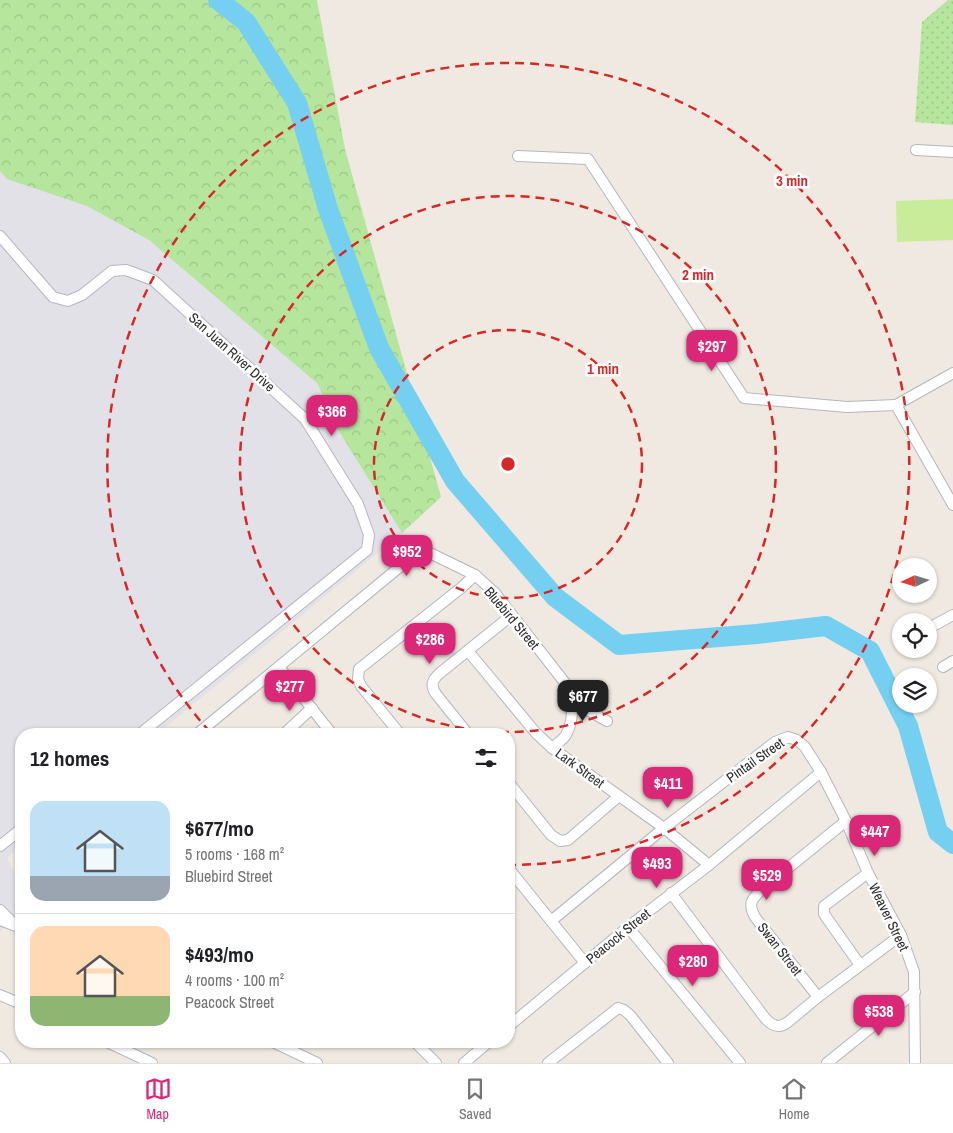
<!DOCTYPE html>
<html lang="en">
<head>
<meta charset="utf-8">
<style>
  :root { --surface:#fff; --page:#f2f2f2; --text:#202124; --muted:#757577; --line:#e0e0e0; --accent:#db2777 }
  body { margin:0; font-family:"Archivo Narrow",sans-serif; background:var(--page); color:var(--text); height:100vh; display:flex; flex-direction:column; font-size:19px; white-space:nowrap }
  * { box-sizing:border-box; margin:0 }
  p { font-size:16px; color:var(--muted) }
  .icon { flex:none; width:28px; height:28px; fill:none; stroke:currentColor; stroke-width:2; stroke-linecap:round; stroke-linejoin:round }
  .map { position:relative; flex:1; overflow:hidden }
  .details { position:absolute; left:15px; top:728px; width:500px; height:320px; display:flex; flex-direction:column; background:var(--surface); border-radius:20px; box-shadow:0 1px 4px #0004 }
  .details>* { flex:none }
  .needle { width:32px; rotate:266deg }
  .tools { position:absolute; left:892px; top:558px; display:grid; gap:10px }
  .tools a { display:grid; place-items:center; width:45px; height:45px; border-radius:50%; background:var(--surface); box-shadow:0 1px 4px #0004; font-size:25px }
  .price { position:absolute; translate:-50% -42px; padding:0 11px; border-radius:10px; background:var(--accent); color:#fff; font-size:16px; line-height:32px; filter:drop-shadow(0 1px 2px #0008) }
  .price::after { content:''; position:absolute; left:50%; top:30px; width:15px; height:11px; margin-left:-8px; background:inherit; clip-path:polygon(0 0,100% 0,50% 100%) }
  .price.on { background:#222; color:#fff }
  ul { padding:0; list-style:none }
  li { display:flex; align-items:center; gap:15px; height:125px; padding:0 15px }
  li+li { border-top:1px solid var(--line) }
  li span { display:grid; place-items:center; flex:none; width:140px; height:100px; border-radius:15px; color:#555 }
  li>.icon { margin-inline-start:auto }
  span .icon { width:60px; height:60px; fill:#fffc; stroke-width:1 }
  li b { font-size:21px }
  h2 { display:flex; justify-content:space-between; align-items:center; height:60px; padding:0 15px; font-size:21px }
  .tabs { display:flex; justify-content:space-around; align-items:center; height:70px; border-top:1px solid var(--line); background:var(--surface); font-size:14px; color:var(--muted) }
  .tabs a { display:grid; justify-items:center; gap:2px }
  .tabs .on { color:var(--accent) }
  .map>svg:first-child { display:block }
  .industrial { fill:#e3e1e8 }
  .grass { fill:url(#grass-dots) }
  .forest { fill:url(#forest-crowns) }
  .pitch { fill:#c9ec9a }
  .lines { fill:none; stroke-linecap:round; stroke-linejoin:round }
  .river { stroke:#75cff0; stroke-width:20 }
  .minor-casing { stroke:#b4b7c1; stroke-width:12 }
  .minor { stroke:#fff; stroke-width:10 }
  .ring { fill:none; stroke:#d62828; stroke-width:2.5; stroke-dasharray:9 6 }
  .labels { text-anchor:middle; dominant-baseline:central; stroke-width:5; stroke-linejoin:round; paint-order:stroke }
  .street-label { font-size:14px; fill:#2e2e2e; stroke:#fff }
  .centre { fill:#d62828; stroke:#fff; stroke-width:2.5 }
  .ring-label { font-size:15px; text-anchor:middle; font-weight:bold; fill:#d62828; stroke:#fff; stroke-width:5; stroke-linejoin:round; paint-order:stroke }
</style>
</head>
<body>
<div class="map">
<svg width="953" height="1063" viewBox="0 0 953 1063">
  <defs>
    <pattern id="grass-dots" width="8" height="8" patternUnits="userSpaceOnUse" patternTransform="scale(1.25)"><rect width="8" height="8" fill="#b6e59e"/><path d="M2 2h.1M6 6h.1" fill="none" stroke="#9dc588" stroke-width="1.8" stroke-linecap="round"/></pattern>
    <pattern id="forest-crowns" width="20" height="18" patternUnits="userSpaceOnUse" patternTransform="scale(1.25)"><rect width="20" height="18" fill="#b6e59e"/><path d="M2 6a3 3 0 1 1 6 0M12 15a3 3 0 1 1 6 0" fill="none" stroke="#9dc588"/></pattern>
  </defs>
  <rect width="100%" height="100%" fill="#efe9e1"/>
  <polygon class="industrial" points="0,0 278,156 441,497 402,533 157,734 21,734 21,846 7,858 21,886 19,913 0,932"/>
  <polygon class="grass" points="948,0 953,0 953,125 915,122 922,22"/>
  <polygon class="forest" points="0,0 317,0 345,149 441,497 402,533 335,425 318,384 149,240 87,206 7,179 0,171"/>
  <polygon class="pitch" points="953,199 953,240 897,242 896,201"/>
  <g class="lines">
    <polyline class="river" points="218,0 246,22 297,103 328,209 379,348 455,481 555,597 619,645 757,634 826,626 870,651 908,726 938,832 953,844"/>
    <g class="minor-casing">
      <g id="minor">
        <polyline points="916,150 953,152"/>
        <polyline points="518,156 588,159 744,398 847,407 896,405 953,505"/>
        <polyline points="0,236 53,297 68,301 82,295 112,271 126,270 153,280 305,419 358,504 369,535 367,550 140,734"/>
        <polyline points="896,405 953,373"/>
        <polyline points="929,628 953,615"/>
        <polyline points="468,651 536,733 552,748 664,828 709,865"/>
        <polyline points="279,667 332,734"/>
        <polyline points="943,667 953,661"/>
        <polyline points="573,702 607,721"/>
        <path d="M197,734L413,556L422,552L432,554L475,575L495,593L569,688C573,703 574,720 566,735C563,740 556,744 552,748"/>
        <polyline points="284,734 312,708"/>
        <polyline points="400,734 361,686 358,679 359,669 461,588 475,575"/>
        <path d="M468,734L436,694C430,685 432,680 440,673L512,615"/>
        <polyline points="509,783 551,835 560,841 568,840 619,796"/>
        <polyline points="0,846 21,829"/>
        <polyline points="509,869 585,963"/>
        <path d="M671,893L765,1018C772,1026 779,1029 788,1022L818,997L901,935"/>
        <polyline points="0,910 13,923"/>
        <polyline points="0,920 21,928"/>
        <polyline points="551,921 664,828 775,742 788,737 797,740 805,747 821,772 846,821 868,873 901,935 914,972 915,1063"/>
        <polyline points="628,927 740,1063"/>
        <polyline points="860,965 824,914 824,906 868,873"/>
        <polyline points="0,995 21,1004"/>
        <path d="M818,997L755,917C748,904 751,900 761,890L846,821"/>
        <polyline points="509,1026 628,927 709,865 821,772"/>
        <polyline points="105,1041 152,1063"/>
        <polyline points="271,1041 317,1063"/>
        <polyline points="414,1041 436,1063"/>
        <polyline points="0,1057 5,1063"/>
        <polyline points="464,1063 490,1041"/>
        <polyline points="548,1063 618,1008 624,1010 630,1015 668,1063"/>
        <polyline points="827,1063 915,992"/>
      </g>
    </g>
    <use href="#minor" class="minor"/>
  </g>
  <g class="ring">
    <circle cx="508" cy="464" r="134"/>
    <circle cx="508" cy="464" r="268"/>
    <path d="M210 732A401 401 0 1 1 511 865"/>
  </g>
  <g class="labels">
    <g class="street-label">
      <text transform="translate(232 352) rotate(42)">San Juan River Drive</text>
      <text transform="translate(512 618) rotate(50)">Bluebird Street</text>
      <text transform="translate(755 760) rotate(-35)">Pintail Street</text>
      <text transform="translate(580 768) rotate(36)">Lark Street</text>
      <text transform="translate(889 917) rotate(64)">Weaver Street</text>
      <text transform="translate(618 936) rotate(-39)">Peacock Street</text>
      <text transform="translate(780 949) rotate(52)">Swan Street</text>
    </g>
  </g>
  <circle cx="508" cy="464" r="8" class="centre"/>
  <g class="ring-label">
    <text x="792" y="186">3 min</text>
    <text x="698" y="280">2 min</text>
    <text x="603" y="374">1 min</text>
  </g>
</svg>
<div class="tools">
<a><svg class="needle" viewBox="-14 -14 28 28"><path d="M0-13l5 13h-10z" fill="#e53935"/><path d="M0 13l5-13h-10z" fill="#757577"/></svg></a>
<a><svg class="icon" aria-label="locate" viewBox="0 0 24 24"><circle cx="12" cy="12" r="6"/><path d="M12 2v4M12 18v4M2 12h4M18 12h4"/></svg></a>
<a><svg class="icon" aria-label="layers" viewBox="0 0 24 24"><path d="M12 4l9 5-9 5-9-5zM3 14l9 5 9-5"/></svg></a>
</div>
<b class="price" style="left:712px;top:372px">$297</b>
<b class="price" style="left:332px;top:437px">$366</b>
<b class="price" style="left:407px;top:577px">$952</b>
<b class="price" style="left:430px;top:665px">$286</b>
<b class="price" style="left:290px;top:712px">$277</b>
<b class="price on" style="left:583px;top:722px">$677</b>
<b class="price" style="left:668px;top:809px">$411</b>
<b class="price" style="left:875px;top:857px">$447</b>
<b class="price" style="left:657px;top:889px">$493</b>
<b class="price" style="left:767px;top:901px">$529</b>
<b class="price" style="left:693px;top:987px">$280</b>
<b class="price" style="left:879px;top:1037px">$538</b>
<section class="details">
<h2>12 homes<svg class="icon" aria-label="filters" viewBox="0 0 24 24"><path d="M4 7h16M4 17h16"/><circle cx="9" cy="7" r="2"/><circle cx="15" cy="17" r="2"/></svg></h2>
<ul>
<li><span style="background:linear-gradient(#bfe0f5 75%,#9aa5b1 0)"><svg class="icon" aria-label="home" viewBox="0 0 24 24"><path d="M3 11l9-7 9 7M6 9v11h12V9"/></svg></span><div><b>$677/mo</b><p>5 rooms · 168 m²</p><p>Bluebird Street</p></div></li>
<li><span style="background:linear-gradient(#ffd9b3 70%,#8fb573 0)"><svg class="icon" aria-label="home" viewBox="0 0 24 24"><path d="M3 11l9-7 9 7M6 9v11h12V9"/></svg></span><div><b>$493/mo</b><p>4 rooms · 100 m²</p><p>Peacock Street</p></div></li>
</ul>
</section>
</div>
<nav class="tabs">
<a class="on"><svg class="icon" aria-label="map" viewBox="0 0 24 24"><path d="M3 6l6-2 6 2 6-2v14l-6 2-6-2-6 2zM9 4v14M15 6v14"/></svg>Map</a>
<a><svg class="icon" aria-label="saved" viewBox="0 0 24 24"><path d="M7 4h10v16l-5-4-5 4z"/></svg>Saved</a>
<a><svg class="icon" aria-label="home" viewBox="0 0 24 24"><path d="M3 11l9-7 9 7M6 9v11h12V9"/></svg>Home</a>
</nav>
</body>
</html>
